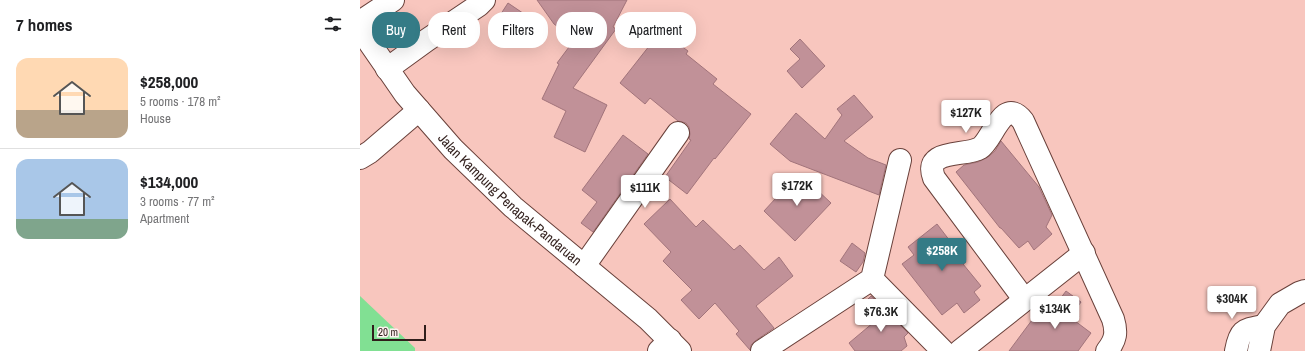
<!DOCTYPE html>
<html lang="en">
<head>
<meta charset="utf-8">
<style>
  :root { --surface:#fff; --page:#f2f2f2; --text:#202124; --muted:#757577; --line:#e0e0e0; --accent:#347b86 }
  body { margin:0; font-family:"Archivo Narrow",sans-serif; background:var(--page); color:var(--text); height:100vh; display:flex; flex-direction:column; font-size:15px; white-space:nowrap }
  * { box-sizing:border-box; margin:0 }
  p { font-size:13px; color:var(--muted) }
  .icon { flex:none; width:22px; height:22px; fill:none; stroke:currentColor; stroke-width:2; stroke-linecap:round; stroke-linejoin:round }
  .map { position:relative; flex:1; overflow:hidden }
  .side { display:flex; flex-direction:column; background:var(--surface); width:360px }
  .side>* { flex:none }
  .guide { position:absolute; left:12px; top:12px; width:380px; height:36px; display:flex; gap:8px }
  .scale { position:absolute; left:12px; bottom:10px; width:54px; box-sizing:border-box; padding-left:4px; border:2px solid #301e1b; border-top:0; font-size:11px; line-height:14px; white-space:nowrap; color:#301e1b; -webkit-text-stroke:3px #fdf2f0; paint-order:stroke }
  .price { position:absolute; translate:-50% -34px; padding:0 9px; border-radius:4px; background:#fff; color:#222; font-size:13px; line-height:26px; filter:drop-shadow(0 1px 2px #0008) }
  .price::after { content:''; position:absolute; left:50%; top:24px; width:12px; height:9px; margin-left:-6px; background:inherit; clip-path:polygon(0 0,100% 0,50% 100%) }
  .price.current { background:var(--accent); color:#fff }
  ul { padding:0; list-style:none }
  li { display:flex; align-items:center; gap:12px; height:100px; padding:0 16px }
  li+li { border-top:1px solid var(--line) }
  li span { display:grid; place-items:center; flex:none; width:112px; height:80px; border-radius:12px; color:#555 }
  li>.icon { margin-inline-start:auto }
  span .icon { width:48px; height:48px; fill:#fffc; stroke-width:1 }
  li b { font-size:17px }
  h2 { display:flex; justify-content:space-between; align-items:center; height:48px; padding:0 16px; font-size:17px }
  .pill { padding:0 14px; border-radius:16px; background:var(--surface); box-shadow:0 4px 16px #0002; font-size:14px; line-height:36px }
  .pill.current { background:var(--accent); color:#fff }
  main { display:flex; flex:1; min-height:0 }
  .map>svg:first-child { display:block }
  .green { fill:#81e093 }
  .building { fill:#c19198; stroke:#a2747b }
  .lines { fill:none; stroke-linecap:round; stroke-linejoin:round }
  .minor-casing { stroke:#69403a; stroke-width:24 }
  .highway-casing { stroke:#69403a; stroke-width:24 }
  .minor { stroke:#fff; stroke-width:22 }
  .highway { stroke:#fff; stroke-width:22 }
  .labels { text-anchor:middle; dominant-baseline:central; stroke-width:4; stroke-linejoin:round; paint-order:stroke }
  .street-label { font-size:14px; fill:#301e1b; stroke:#fdf2f0 }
</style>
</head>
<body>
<main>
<section class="side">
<h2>7 homes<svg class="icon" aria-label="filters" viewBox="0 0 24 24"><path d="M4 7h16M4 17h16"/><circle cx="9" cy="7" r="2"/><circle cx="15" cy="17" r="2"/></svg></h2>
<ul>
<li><span style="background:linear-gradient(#ffd9b3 65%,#b9a48a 0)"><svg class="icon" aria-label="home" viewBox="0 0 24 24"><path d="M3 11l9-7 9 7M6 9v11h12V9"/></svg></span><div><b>$258,000</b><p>5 rooms · 178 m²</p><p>House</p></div></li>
<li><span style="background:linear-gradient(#a9c7e8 75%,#7fa58c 0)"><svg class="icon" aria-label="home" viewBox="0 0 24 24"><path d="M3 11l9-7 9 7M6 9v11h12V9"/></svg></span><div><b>$134,000</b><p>3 rooms · 77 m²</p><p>Apartment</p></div></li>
</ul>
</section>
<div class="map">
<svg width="945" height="351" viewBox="0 0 945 351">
  <rect width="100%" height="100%" fill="#f8c6be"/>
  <polygon class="green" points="0,296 55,348 55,351 0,351"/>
  <g class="building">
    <polygon points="177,0 267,0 253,27 256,29 213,88 247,105 225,152 194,137 206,111 182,99 199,64 197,63 215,39 194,24"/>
    <polygon points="148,3 179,24 166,44 135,23"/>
    <polygon points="301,31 328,51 326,54 357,79 353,84 391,114 355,159 354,158 327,194 305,177 331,140 329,139 330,134 329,127 326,123 318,121 290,98 285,104 260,83"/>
    <polygon points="440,39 465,66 442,88 427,71 440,59 430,49"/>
    <polygon points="494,95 513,117 484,141 508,158 526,165 519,195 430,161 410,144 436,113 465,139 482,115 477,109"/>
    <polygon points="263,135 288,154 233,232 221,223 237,202 222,190"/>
    <polygon points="641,141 679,187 692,215 686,227 692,234 674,250 668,241 659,248 641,228 640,228 596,172 604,165 618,162 628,157 635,151"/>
    <polygon points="439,173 471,203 435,241 404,211"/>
    <polygon points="310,199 336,227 343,220 374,250 380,245 404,270 419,257 433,276 396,306 414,328 395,341 391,345 390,350 376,334 379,331 355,303 339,319 321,300 332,290 303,261 311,252 284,224"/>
    <polygon points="577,224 606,262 603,264 621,286 614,292 620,300 604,313 597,303 582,315 542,264 554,255 548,247"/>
    <polygon points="492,243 505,253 503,262 496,272 480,261"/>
    <polygon points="706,291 721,302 714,312 719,316 715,321 731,333 718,351 649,351 678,312 686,318"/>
    <polygon points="511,296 548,333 544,337 547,346 541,351 495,351 489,343 520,317 505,302"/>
  </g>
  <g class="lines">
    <g class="minor-casing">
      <g id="minor">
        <polyline points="0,22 33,0"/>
        <polyline points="27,69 67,40 119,5 124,0"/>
        <polyline points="0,158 10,152 59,110"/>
        <polyline points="224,266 318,133"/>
        <polyline points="512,279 583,351"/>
        <path d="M664,299L574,178C563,148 605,157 620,148C633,140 643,95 663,121L753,319C757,332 756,340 747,351"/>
        <polyline points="299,351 310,340"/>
        <polyline points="402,351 512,279 540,160"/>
        <polyline points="600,351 724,253"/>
        <path d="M876,351C880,329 884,330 904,326"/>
        <polyline points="899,351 904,326 920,304 939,293 945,291"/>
      </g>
    </g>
    <g class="highway-casing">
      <g id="highway">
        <path id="s1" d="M0,29L45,94L93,149L153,207L288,319L320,351"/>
      </g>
    </g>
    <use href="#minor" class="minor"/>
    <use href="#highway" class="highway"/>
  </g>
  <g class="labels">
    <g class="street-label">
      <text stroke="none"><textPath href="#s1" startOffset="228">Jalan Kampung Penapak-Pandaruan</textPath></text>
    </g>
  </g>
</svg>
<div class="scale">20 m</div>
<b class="price" style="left:606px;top:134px">$127K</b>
<b class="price" style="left:437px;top:207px">$172K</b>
<b class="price" style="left:285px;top:209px">$111K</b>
<b class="price current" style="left:582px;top:272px">$258K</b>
<b class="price" style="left:872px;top:320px">$304K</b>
<b class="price" style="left:695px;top:330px">$134K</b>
<b class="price" style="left:521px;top:333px">$76.3K</b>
<div class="guide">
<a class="pill current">Buy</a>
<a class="pill">Rent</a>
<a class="pill">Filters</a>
<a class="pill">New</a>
<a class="pill">Apartment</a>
</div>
</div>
</main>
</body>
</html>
